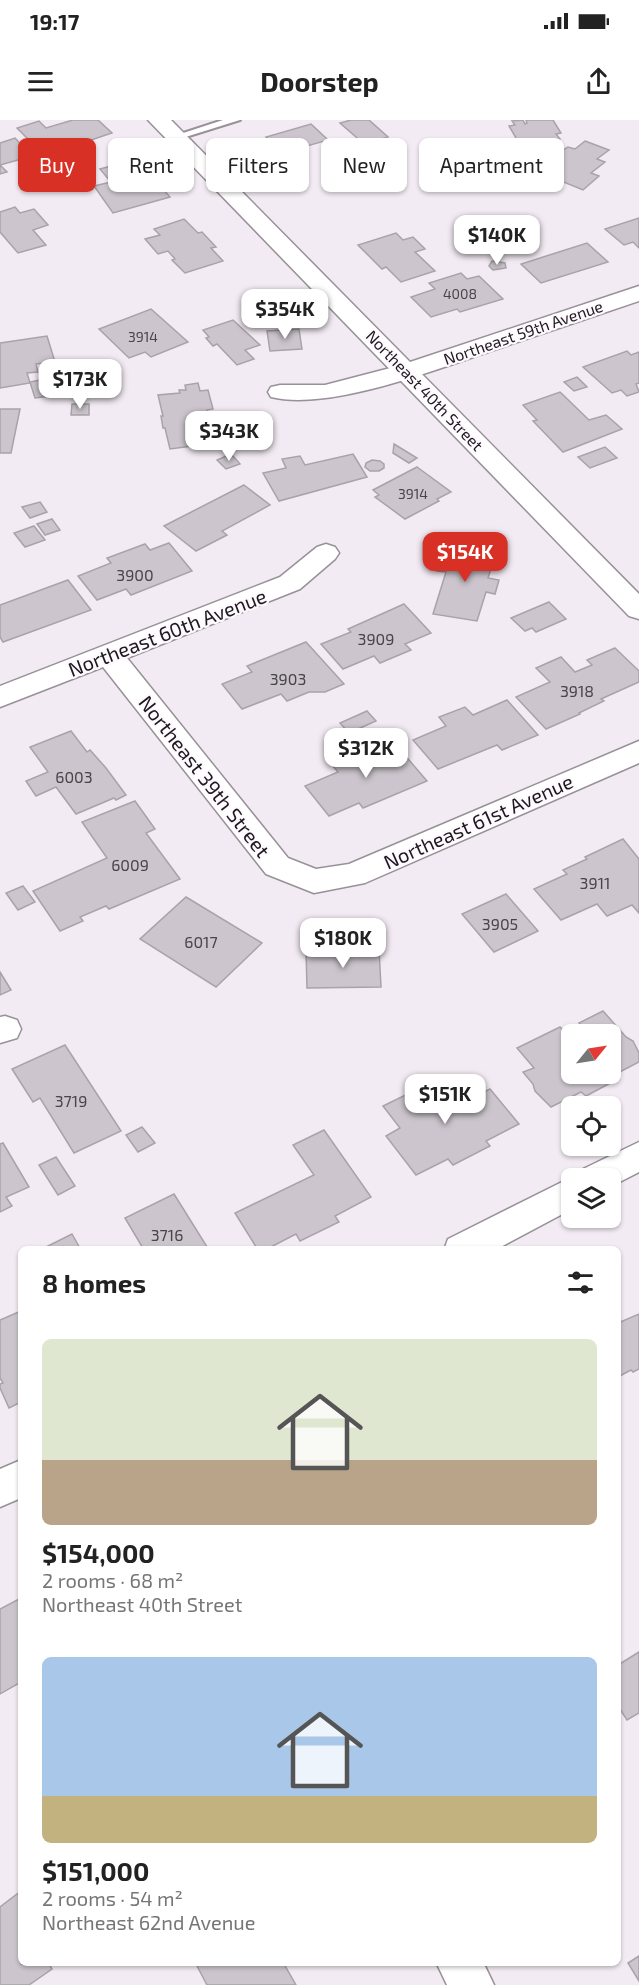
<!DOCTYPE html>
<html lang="en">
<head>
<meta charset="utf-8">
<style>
  :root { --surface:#fff; --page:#f2f2f2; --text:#222; --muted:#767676; --accent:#d93025 }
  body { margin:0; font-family:"Exo 2",sans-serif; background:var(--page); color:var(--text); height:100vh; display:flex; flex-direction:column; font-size:22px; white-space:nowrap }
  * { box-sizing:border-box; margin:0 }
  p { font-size:20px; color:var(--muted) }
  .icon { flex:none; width:33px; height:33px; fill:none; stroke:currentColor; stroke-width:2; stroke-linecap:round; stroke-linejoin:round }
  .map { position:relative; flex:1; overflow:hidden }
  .sheet { position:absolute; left:18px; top:1126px; width:603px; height:720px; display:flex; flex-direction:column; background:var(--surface); border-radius:9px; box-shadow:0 2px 4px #0004 }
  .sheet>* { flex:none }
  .banner { position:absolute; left:18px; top:18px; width:603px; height:54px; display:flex; gap:12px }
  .needle { width:39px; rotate:60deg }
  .fabs { position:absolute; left:561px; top:904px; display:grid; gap:12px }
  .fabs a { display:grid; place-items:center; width:60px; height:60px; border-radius:9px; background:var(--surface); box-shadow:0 2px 4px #0004; font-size:30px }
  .price { position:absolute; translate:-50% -51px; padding:0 14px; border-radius:12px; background:#fff; color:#222; font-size:20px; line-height:39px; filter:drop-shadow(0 2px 3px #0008) }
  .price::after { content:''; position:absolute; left:50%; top:36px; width:18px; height:14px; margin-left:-9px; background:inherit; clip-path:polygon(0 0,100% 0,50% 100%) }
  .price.active { background:var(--accent); color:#fff }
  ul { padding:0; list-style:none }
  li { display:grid; align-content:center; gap:12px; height:318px; padding:0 24px }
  li span { display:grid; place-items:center; height:186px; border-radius:9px; color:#555 }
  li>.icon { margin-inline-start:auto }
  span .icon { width:108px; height:108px; fill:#fffc; stroke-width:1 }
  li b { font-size:26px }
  h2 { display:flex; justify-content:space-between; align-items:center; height:72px; padding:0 24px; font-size:26px }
  .chip { padding:0 21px; border-radius:9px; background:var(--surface); box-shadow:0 2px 4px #0004; font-size:21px; line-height:54px }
  .chip.active { background:var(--accent); color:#fff }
  .status { display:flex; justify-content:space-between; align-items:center; height:42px; padding:0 30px; background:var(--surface); direction:ltr }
  .status svg { height:16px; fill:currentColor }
  header { display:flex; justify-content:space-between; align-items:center; height:78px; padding:0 24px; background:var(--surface); font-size:27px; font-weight:700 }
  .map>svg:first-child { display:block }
  .building { fill:#ccc5cd; stroke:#a9a2aa; stroke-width:1.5 }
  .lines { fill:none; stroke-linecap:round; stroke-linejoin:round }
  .lane-casing { stroke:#989198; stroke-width:4 }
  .street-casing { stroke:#989198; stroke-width:3 }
  .secondary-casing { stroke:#989198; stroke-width:3 }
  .lane { fill:#fff; fill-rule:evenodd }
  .street { fill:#fff; fill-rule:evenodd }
  .secondary { fill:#fff; fill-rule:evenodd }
  .labels { text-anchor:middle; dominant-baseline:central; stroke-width:4.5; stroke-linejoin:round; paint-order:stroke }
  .far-number-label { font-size:14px; fill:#484448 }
  .far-street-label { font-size:16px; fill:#1c191c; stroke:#fef9fe }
  .number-label { font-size:16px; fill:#484448 }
  .street-label { font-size:20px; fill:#1c191c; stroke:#fef9fe }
</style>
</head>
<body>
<div class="status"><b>19:17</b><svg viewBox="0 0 49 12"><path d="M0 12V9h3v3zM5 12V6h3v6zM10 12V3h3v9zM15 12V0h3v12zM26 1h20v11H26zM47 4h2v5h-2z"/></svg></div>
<header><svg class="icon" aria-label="menu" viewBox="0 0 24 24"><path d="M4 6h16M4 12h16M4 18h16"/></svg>Doorstep<svg class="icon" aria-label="share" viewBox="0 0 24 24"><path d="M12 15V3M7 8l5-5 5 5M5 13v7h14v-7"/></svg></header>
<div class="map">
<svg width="639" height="1865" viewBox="0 0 639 1865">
  <rect width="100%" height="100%" fill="#f3ebf3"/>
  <g class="building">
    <polygon points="73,0 98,0 112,13 88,21 94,26 65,35 59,29 43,34 17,8 39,1 46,8"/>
    <polygon points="351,0 369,0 388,17 364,24 340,3"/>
    <polygon points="523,0 525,4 527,3 526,0 553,0 561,13 556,14 560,19 520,25 509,6 515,5 512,1"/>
    <polygon points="311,4 328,20 283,33 266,17"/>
    <polygon points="15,18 32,36 0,45 7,52 0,54 0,23"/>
    <polygon points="585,21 609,30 597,39 605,42 591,53 599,56 583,70 544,54 561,40 551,37 568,27 575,29"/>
    <polygon points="137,39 170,77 113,93 94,66 111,62 100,49"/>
    <polygon points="15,87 20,93 34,89 48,105 33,110 46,125 18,133 0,112 0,92"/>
    <polygon points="639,98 639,128 633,122 624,125 605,109"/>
    <polygon points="184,99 198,113 202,112 216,127 211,128 223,141 185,153 172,140 175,139 168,131 158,134 145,119 160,115 154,109"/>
    <polygon points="396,113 403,120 413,117 425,129 415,132 435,151 401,162 386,147 382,149 358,125"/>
    <polygon points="587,123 608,142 541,163 521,144"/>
    <polygon points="492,141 505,143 506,148 493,150 489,146"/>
    <polygon points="461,153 467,159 479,156 503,179 460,192 457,189 431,197 411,177 435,169 429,163"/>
    <polygon points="151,189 188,222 151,237 145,232 129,238 99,209"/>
    <polygon points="233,200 260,225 245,230 254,239 237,245 217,224 213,226 206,218 209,217 203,210"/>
    <polygon points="299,209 302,229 270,231 267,211"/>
    <polygon points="47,216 55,242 36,244 38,252 27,253 30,263 0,268 0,223"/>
    <polygon points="627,231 631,235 639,232 639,263 636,264 639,272 627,276 621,270 612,273 583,247"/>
    <polygon points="78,252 85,272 35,278 30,262"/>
    <polygon points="577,257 587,267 574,271 564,262"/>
    <polygon points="198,263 200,271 208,270 213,289 207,290 215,323 170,329 165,308 163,308 161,296 163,296 158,275 180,273 179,270 186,270 185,265"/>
    <polygon points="560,272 589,300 606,295 622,309 563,332 533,301 537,300 523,285"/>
    <polygon points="72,284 89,284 89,295 71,295"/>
    <polygon points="0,289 20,289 11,333 0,333"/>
    <polygon points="394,324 417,338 409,343 393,333"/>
    <polygon points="605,327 617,338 590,348 578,337"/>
    <polygon points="231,334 240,344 226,349 217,340"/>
    <polygon points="353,334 367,357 279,381 263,353 286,348 282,339 300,336 305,345"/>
    <polygon points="372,340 380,341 384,344 384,348 379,351 370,351 365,347 366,343"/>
    <polygon points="417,347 451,372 437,379 439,381 405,399 375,377 379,375 373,370"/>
    <polygon points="244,365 270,385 222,411 227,415 196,431 164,406"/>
    <polygon points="40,382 47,392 30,398 22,387"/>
    <polygon points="52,399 60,410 45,415 37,404"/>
    <polygon points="34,406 45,420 25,427 14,413"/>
    <polygon points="169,423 192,451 131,475 126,469 97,480 78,456 111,443 107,438 145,424 150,430"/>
    <polygon points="445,426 496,433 488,458 499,460 495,474 486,472 477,501 433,494 446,452 437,451"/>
    <polygon points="68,460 91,490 3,522 0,517 0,485"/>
    <polygon points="549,482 566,499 536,512 532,508 525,511 511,498"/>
    <polygon points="404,484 431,513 405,524 411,530 380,543 374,536 343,549 321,524 351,512 348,509"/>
    <polygon points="306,522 344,564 325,572 309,572 287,581 281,574 242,589 222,564 252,552 247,546"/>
    <polygon points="615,528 639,551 639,562 601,579 604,581 579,593 580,594 546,609 516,577 550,562 536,548 561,537 575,552 592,545 587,540"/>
    <polygon points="507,580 538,615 502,630 497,625 438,649 413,620 446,606 439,597 465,587 473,595"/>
    <polygon points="367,591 376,601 349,613 340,603"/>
    <polygon points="71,611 87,632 90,630 106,648 126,675 116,680 114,678 76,694 56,667 36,676 26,661 48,652 30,627"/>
    <polygon points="391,619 427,661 363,688 359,683 329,696 305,666 338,652 332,645"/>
    <polygon points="135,681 155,709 146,713 180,759 109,789 106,786 80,797 83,801 60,811 33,771 107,738 82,702"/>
    <polygon points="623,719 639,739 639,793 632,785 607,796 597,784 561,800 534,769 567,754 563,750 587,739 585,737"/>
    <polygon points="23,766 35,782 18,790 6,773"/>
    <polygon points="506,774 538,811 494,832 462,794"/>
    <polygon points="186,777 262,823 216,867 140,819"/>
    <polygon points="379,829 381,867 307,868 306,830"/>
    <polygon points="0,852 11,870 0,875"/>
    <polygon points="603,891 626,917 633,921 639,933 639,942 612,956 616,960 586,976 581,972 551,987 535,971 533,964 523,952 534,948 517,928 560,907 572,920 572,954 610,954 610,915 590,915 579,903"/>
    <polygon points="65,925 121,1011 74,1033 40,978 33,982 12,949"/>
    <polygon points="454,962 468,980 490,969 519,1004 486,1021 490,1026 453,1045 448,1039 416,1055 386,1016 400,1008 383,986 428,964 434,971"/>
    <polygon points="142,1007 155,1023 138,1032 126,1015"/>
    <polygon points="324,1010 371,1077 335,1096 339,1102 300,1121 296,1114 265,1130 258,1130 235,1093 314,1055 293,1025"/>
    <polygon points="3,1023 29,1067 6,1077 12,1086 0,1092 0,1024"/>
    <polygon points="56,1037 75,1066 58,1075 39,1045"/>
    <polygon points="174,1074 209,1130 144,1130 125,1098"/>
    <polygon points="72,1114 81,1130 40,1130"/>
    <polygon points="21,1191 21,1282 9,1288 0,1268 0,1264 3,1263 0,1258 0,1200"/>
    <polygon points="639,1194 639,1249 633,1252 631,1250 618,1257 618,1203"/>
    <polygon points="21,1478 21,1562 0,1574 0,1489"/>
    <polygon points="639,1532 639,1593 627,1600 618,1586 618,1545"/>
    <polygon points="21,1771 21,1844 49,1844 52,1849 29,1865 0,1865 0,1787"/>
    <polygon points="639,1836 639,1861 628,1843"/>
    <polygon points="196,1844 284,1844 296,1865 207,1865"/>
  </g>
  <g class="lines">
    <g class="lane-casing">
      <polygon id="lane" points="223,0 240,0 176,20 171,17"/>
    </g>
    <g class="street-casing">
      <g id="street">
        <path d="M639,166V181C589,198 538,215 488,232C432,251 328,291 271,277L268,272L271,267L280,265H325L398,246Z"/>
        <polygon points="326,424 335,427 339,433 335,439 300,469 127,538 288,738 316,749 349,744 639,621 639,643 365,763 314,773 266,754 103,547 0,587 0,566 280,457 317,427"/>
        <polygon points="5,896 17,900 21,909 17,918 0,923 0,897"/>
        <polygon points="639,1022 639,1052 610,1067 610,1059 578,1059 583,1049"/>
        <polygon points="572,1057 577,1059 572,1059 572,1089 495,1130 444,1130 448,1119"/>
        <polygon points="21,1340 21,1378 0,1387 0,1349"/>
        <polygon points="437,1844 484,1844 494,1865 447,1865"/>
      </g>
    </g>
    <g class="secondary-casing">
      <polygon id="secondary" points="148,0 171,0 639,474 639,499 629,496"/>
    </g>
    <use href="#lane" class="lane"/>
    <use href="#street" class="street"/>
    <use href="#secondary" class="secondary"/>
  </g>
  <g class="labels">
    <g class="far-number-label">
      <text x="460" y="173">4008</text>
      <text x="143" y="216">3914</text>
      <text x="413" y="373">3914</text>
    </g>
    <g class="far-street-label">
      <text transform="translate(523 212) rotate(-19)">Northeast 59th Avenue</text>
      <text transform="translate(425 270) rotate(46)">Northeast 40th Street</text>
    </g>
    <g class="number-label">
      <text x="135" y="454">3900</text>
      <text x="376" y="518">3909</text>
      <text x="288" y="558">3903</text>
      <text x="577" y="570">3918</text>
      <text x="74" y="656">6003</text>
      <text x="130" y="744">6009</text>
      <text x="595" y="762">3911</text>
      <text x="500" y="803">3905</text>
      <text x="201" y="821">6017</text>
      <text x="71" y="980">3719</text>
      <text x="167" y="1114">3716</text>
    </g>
    <g class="street-label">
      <text transform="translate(167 512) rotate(-21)">Northeast 60th Avenue</text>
      <text transform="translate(205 656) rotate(52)">Northeast 39th Street</text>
      <text transform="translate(478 701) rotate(-24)">Northeast 61st Avenue</text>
    </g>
  </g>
</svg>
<div class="fabs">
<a><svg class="needle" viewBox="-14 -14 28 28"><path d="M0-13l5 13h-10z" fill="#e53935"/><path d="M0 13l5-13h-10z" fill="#767676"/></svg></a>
<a><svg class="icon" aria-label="locate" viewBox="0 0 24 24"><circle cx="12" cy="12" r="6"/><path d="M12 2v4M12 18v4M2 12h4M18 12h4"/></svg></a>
<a><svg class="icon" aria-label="layers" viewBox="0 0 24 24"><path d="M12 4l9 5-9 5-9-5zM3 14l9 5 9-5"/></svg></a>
</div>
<b class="price" style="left:497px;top:146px">$140K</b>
<b class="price" style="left:285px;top:220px">$354K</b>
<b class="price" style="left:80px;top:290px">$173K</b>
<b class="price" style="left:229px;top:342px">$343K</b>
<b class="price active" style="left:465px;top:463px">$154K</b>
<b class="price" style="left:366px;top:659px">$312K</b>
<b class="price" style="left:343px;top:849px">$180K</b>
<b class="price" style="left:445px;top:1005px">$151K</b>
<div class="banner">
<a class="chip active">Buy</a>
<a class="chip">Rent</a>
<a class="chip">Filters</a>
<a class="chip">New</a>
<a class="chip">Apartment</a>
</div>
<section class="sheet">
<h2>8 homes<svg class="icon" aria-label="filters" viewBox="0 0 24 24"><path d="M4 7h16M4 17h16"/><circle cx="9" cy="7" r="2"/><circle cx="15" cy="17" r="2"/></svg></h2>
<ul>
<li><span style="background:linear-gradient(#dfe7d0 65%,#b9a48a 0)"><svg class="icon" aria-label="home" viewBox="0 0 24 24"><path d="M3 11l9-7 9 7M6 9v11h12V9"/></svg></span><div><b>$154,000</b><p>2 rooms · 68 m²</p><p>Northeast 40th Street</p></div></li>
<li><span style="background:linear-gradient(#a9c7e8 75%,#c2b280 0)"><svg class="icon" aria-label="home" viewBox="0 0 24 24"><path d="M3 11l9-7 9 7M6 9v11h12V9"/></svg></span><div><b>$151,000</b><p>2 rooms · 54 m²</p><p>Northeast 62nd Avenue</p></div></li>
</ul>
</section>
</div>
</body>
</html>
